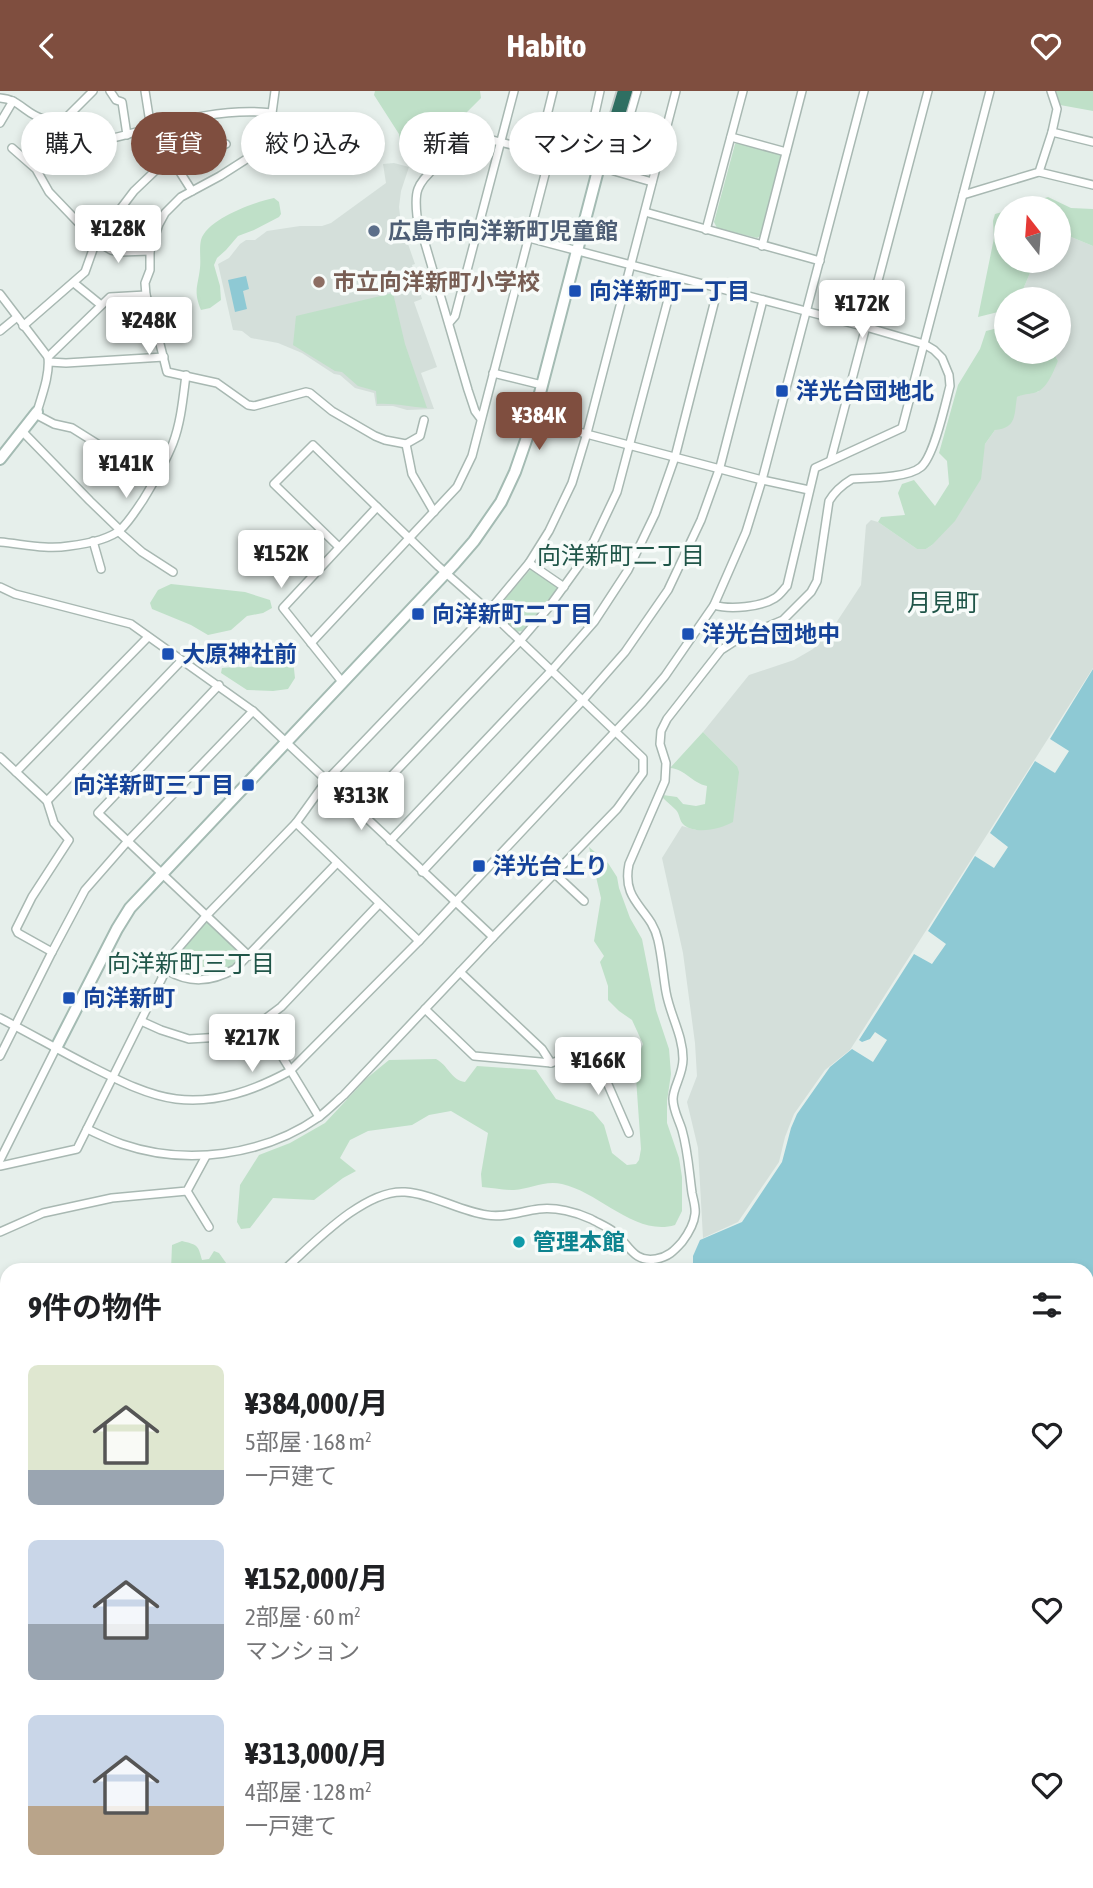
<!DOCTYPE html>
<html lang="ja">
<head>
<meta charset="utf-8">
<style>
  :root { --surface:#fff; --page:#f6f6f6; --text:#202124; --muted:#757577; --accent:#7f4e3f }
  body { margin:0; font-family:"Asap Condensed","Noto Sans JP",sans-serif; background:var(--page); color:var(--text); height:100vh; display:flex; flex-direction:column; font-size:26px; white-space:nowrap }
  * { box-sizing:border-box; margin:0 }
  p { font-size:23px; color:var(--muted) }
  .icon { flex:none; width:38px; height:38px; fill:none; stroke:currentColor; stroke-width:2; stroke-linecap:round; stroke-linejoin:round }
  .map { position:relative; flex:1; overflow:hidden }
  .details { position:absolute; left:0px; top:1172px; width:1094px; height:625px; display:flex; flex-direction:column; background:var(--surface); border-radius:21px 21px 0 0; box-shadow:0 4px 10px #0003 }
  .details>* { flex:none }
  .top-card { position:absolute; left:21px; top:21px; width:700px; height:63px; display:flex; gap:14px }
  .needle { width:46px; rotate:343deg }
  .buttons { position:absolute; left:994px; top:105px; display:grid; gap:14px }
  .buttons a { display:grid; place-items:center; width:77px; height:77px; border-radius:50%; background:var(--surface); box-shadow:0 4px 10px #0003; font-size:35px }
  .price { position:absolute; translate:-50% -60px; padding:0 16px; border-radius:7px; background:#fff; color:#222; font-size:23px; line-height:46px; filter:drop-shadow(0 2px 4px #0008) }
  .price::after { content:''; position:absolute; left:50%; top:42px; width:21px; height:16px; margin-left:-10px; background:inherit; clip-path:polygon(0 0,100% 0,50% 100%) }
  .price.active { background:var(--accent); color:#fff }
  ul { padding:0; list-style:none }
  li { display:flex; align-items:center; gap:21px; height:175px; padding:0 28px }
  li span { display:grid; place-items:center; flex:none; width:196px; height:140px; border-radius:10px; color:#555 }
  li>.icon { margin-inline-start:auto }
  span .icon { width:84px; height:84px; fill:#fffc; stroke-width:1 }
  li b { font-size:30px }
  h2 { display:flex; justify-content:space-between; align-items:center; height:84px; padding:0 28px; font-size:30px }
  .pill { padding:0 24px; border-radius:32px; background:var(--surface); box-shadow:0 4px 10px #0003; font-size:24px; line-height:63px }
  .pill.active { background:var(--accent); color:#fff }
  header { display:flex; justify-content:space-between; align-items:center; height:91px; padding:0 28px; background:var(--accent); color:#fff; font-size:32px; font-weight:700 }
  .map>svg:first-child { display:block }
  .built { fill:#d4dfda }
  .green { fill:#bfe0c8 }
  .water { fill:#8ec9d4 }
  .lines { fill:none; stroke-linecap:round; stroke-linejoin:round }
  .street-casing { stroke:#a8b8b2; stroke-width:10 }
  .secondary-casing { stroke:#a4bbb3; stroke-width:14 }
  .highway-casing { stroke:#c2cac8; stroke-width:18 }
  .street { stroke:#fff; stroke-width:7 }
  .secondary { stroke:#fff; stroke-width:10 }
  .highway { stroke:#2f6f62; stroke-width:14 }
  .service-dot { fill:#5c6f8a; stroke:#f7fbf9; stroke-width:2.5 }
  .education-dot { fill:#8d6e63; stroke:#f7fbf9; stroke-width:2.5 }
  .transit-dot { fill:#1a4fb4; stroke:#f7fbf9; stroke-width:2.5 }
  .culture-dot { fill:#0f9aa8; stroke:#f7fbf9; stroke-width:2.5 }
  .labels { text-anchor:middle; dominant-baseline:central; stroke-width:7; stroke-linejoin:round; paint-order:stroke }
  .service-label { font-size:23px; font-weight:bold; fill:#4e5e75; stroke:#f7fbf9; text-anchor:start }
  .education-label { font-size:23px; font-weight:bold; fill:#785e54; stroke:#f7fbf9; text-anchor:start }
  .transit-label { font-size:23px; font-weight:bold; fill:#164399; stroke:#f7fbf9; text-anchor:start }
  .culture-label { font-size:23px; font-weight:bold; fill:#0d838f; stroke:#f7fbf9; text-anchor:start }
  .neighbourhood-label { font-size:24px; fill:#1f5548; stroke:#f7fbf9 }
</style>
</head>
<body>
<header><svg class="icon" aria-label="back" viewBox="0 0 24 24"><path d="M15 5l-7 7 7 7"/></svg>Habito<svg class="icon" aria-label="heart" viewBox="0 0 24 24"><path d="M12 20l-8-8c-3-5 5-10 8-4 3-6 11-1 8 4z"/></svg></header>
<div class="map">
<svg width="1093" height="1797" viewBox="0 0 1093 1797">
  <rect width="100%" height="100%" fill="#e6efeb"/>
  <g class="built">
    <polygon points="394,72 409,76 401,100 399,116 401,133 415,173 412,174 422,208 414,211 437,276 421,282 434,318 407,319 393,315 376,315 374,302 355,297 340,284 334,283 302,262 278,252 251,247 242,240 233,239 218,173 229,167 240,153 246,149 255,149 267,140 300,135 322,135 331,132 386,92 383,73"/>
    <polygon points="1059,141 1093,155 1093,577 850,959 825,979 794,1023 785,1046 779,1071 738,1131 703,1147 698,1057 687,1011 697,985 695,952 683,862 662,767 682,735 696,739 737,675 703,641 749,584 794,569 813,558 836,532 861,494 866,434 871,429 878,431 917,458 926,458 932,454 982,364 985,353 995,339 1017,306 1025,302 1038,301 1058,270 1053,261 1059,261 1059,208 1019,208 1035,170 1059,170"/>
  </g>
  <g class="green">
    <polygon points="375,0 480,0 481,7 467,21 465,30 430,59 420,57 408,60 400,52 399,43 374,4"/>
    <polygon points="1056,0 1093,0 1093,20 1060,14"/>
    <polygon points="738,51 781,62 783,66 762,144 757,147 717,137 714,131 735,53"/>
    <polygon points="1048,106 1071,117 1093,118 1093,155 1059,141 1059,117 1014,117"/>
    <path d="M274,107L279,111L281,123L279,126L254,139L238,145L226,159L217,167L214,174L220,195L221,209L210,217L201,219C193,200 198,195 200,177C201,168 199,158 201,149C207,128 254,111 274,107Z"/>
    <polygon points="1006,120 1006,170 1035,170 1019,208 1006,208 1006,219 978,226 994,147 993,130 995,123"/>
    <path d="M393,202L405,253L427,317C410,316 394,312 377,313L376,300L358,295L342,281L335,280L293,254L296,225Z"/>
    <path d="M1006,235V261H1053L1058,270C1053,281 1047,299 1034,302C1028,303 1024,303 1017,306C1014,324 1017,337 995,339L985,353L981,388L955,430L932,454L926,458H917L878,431L881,426L905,424L898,402L902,393L914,389L935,415L949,393L947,370L939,362L958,294L980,258L986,240Z"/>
    <polygon points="530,479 533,479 556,494 557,499 522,540 516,541 497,522 497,517"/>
    <polygon points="171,493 245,501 270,509 272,517 263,522 247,525 231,539 208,544 191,534 152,518 150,512 158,499"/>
    <path d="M278,553L286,554L293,569L295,587L288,598L273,600L247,599L221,582L222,577C253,574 260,583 278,553Z"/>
    <path d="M703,641L737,675L739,681L733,731C721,738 696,744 684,734C679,730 680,723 676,719C672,715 667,711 663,707V704L677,706L683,713L696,715L705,713L707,695C692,692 685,678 670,677Z"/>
    <path d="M589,756L608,772L617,786L619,797L630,827L642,848L656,919L669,958L671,983L667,1010V1032L679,1067L682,1086V1120L675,1134C636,1146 599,1101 562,1093C545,1089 530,1098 514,1099C504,1099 492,1097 482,1096L481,1083L488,1042L451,1020L429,1024L412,1034L368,1040L350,1049L340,1067L356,1080L343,1087L314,1109L273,1107L250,1137L241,1138L237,1131L240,1094L259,1064L290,1052L325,1032L367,987L389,969L436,968C448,974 451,989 465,991L477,975L536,979L556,1008L593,1021L604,1034L612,1062L627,1074L636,1073L639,1069L641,1058L635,973L643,953L632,929L619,920L608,909V895L600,871L604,865L594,850L601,807Z"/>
    <path d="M204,832H208L240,862V867C234,873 228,878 221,881C206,888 181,888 172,874L181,858Z"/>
    <path d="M182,1150C197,1154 198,1153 202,1169L209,1168L214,1160L219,1162L231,1179H171L172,1154Z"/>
  </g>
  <g class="water">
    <polygon points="246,185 249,198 243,200 247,218 235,221 228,189"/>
    <polygon points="1093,578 1093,1796 1092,1797 206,1797 229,1790 1087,1790 1087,1180 693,1180 693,1165 700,1149 742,1131 782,1071 791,1037 797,1023 830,976 852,958 873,971 887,949 875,941 870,948 862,951 859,949 914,863 932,873 946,853 928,840 975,765 994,777 1008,756 990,742 1035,670 1055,682 1069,660 1050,648"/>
  </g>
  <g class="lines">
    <g class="street-casing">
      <g id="street">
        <polyline points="110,0 116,9 122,11 127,44"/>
        <polyline points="145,0 151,38"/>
        <polyline points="637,0 614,80 652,91"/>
        <path d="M0,7C20,8 26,24 44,28C49,30 54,27 60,27C71,28 89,43 97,51C154,38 213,15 272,22L276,29L287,27"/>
        <polyline points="272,22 275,0"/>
        <polyline points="64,29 93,0"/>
        <polyline points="0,32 13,10"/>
        <polyline points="165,35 169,60 173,70 192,100"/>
        <polyline points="1052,41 1093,51"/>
        <polyline points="275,44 245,69 220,85 181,106 165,122 159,133 150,160 150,179 145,192 146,204 158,245 167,281 217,292 248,314 254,315 306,301 310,302 332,320 375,345 385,349 406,353"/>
        <polyline points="731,46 786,61"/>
        <polyline points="12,57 36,78 49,101 96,150 111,159 120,161 150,160"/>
        <polyline points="538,61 553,0"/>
        <polyline points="1039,81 1093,94"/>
        <polyline points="963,104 1039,81 1052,41 1057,18 1051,0"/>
        <polyline points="645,121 820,170"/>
        <polyline points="706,139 743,0"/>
        <polyline points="762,155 802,0"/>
        <polyline points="74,192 101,214"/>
        <path d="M0,203L48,266C50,284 42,304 37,321"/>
        <polyline points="449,232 455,225 514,0"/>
        <polyline points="23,235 85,181 96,150 134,100 155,80 173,70 226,53"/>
        <polyline points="0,240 17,226"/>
        <polyline points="48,266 110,206 146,204"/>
        <polyline points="49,271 66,272 164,266"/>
        <polyline points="493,282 542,294"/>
        <polyline points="35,323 54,333 72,337 155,389"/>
        <path d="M481,328L475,320L468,299L417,125C416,116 415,106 418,98C425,79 460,58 476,45L584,72L600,0"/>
        <polyline points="424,329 420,345 406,353 412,383 434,421"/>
        <polyline points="533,329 762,389 809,399"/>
        <polyline points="22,340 90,410 120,439"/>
        <polyline points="831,368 928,0"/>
        <polyline points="118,440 142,461 173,481"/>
        <polyline points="93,450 101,478"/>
        <path d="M0,451C23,453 46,459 69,455C85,453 108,449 120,439C129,431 136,419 143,409C154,391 165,372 173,352C181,331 183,307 186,284"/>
        <polyline points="529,472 564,496"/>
        <polyline points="0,496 15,503 131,533 253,620 493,846"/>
        <path d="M714,514C730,519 761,516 775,507C780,504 783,499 787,495L815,377L902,337L990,0"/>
        <polyline points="311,552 457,396 472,365 550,64"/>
        <polyline points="343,592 283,517 377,416"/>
        <polyline points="219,594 98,722 249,865"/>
        <polyline points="0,666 47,710 54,732 69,749 32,806 16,838 18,842 52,861"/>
        <polyline points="16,681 148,546"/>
        <polyline points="47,710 181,570"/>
        <polyline points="358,720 520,550 549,516 588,462 617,401 674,186"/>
        <polyline points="296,732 419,850"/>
        <polyline points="390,750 551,580 594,531 628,479 655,423 675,366 718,197"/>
        <polyline points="422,781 583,609 625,561 668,499 701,429 720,376 763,209"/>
        <polyline points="554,782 584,810"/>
        <path d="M166,879C190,893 211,891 235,878L337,772"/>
        <polyline points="460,881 542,958 551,972"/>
        <polyline points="425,918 474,965 551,972 609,953"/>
        <path d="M0,927C29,942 57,958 86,973C114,987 145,1004 176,1008C217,1013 255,999 290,980L419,850L643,611L665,585L714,514L746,441L762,389L864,0"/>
        <polyline points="141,930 161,939 189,948 222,946 261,931 281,916 379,813"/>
        <polyline points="261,931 319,1026"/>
        <polyline points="593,959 629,1042"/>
        <polyline points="0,965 52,861 85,799 127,751 253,620"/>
        <path d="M87,1038C98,1043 110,1049 122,1053C186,1075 263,1065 319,1026C328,1019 336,1011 344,1004L493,846L617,718L643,682V667L489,520L438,475L313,354L274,393L339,456"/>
        <polyline points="0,1069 56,957"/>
        <polyline points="0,1075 77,1058 175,861 206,825 296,732 327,689 489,520 529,472 549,440 572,392 587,342 676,0"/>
        <polyline points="187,1100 209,1136"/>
        <polyline points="0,1141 43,1122 112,1107 187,1100 206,1065"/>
        <path d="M283,1180C313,1153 364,1098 405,1101C433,1103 459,1120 487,1124C504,1127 522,1120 539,1118C556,1116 576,1121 591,1128C598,1132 608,1136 614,1141C629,1153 633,1172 656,1168C668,1166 674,1160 682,1151C688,1143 694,1133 695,1123C696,1116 693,1108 692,1102C689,1080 688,1060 682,1039C679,1029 673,1019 673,1008C673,996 683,984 683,968C683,944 670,924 666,901C663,884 662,866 658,849C651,817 621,812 629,773L665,690L666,672L660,653L661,640L667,628L721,559L738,548L783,529L811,501L817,490L829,410C835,400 842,394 852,388C869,387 908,387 921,376C934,365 945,314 950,295L949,284L942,267L934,259L924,253L866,236L529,147"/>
        <polyline points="0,1320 7,1317"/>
      </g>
    </g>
    <g class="secondary-casing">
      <g id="secondary">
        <polyline points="0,368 37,321"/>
        <polyline points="56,957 117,838 130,817 455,472 474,450 501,411 515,381 533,329 604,56"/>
      </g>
    </g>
    <g class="highway-casing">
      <polyline id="highway" points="604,56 612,43 625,0"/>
    </g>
    <use href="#street" class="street"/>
    <use href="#secondary" class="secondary"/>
    <use href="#highway" class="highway"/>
  </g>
  <circle class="service-dot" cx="374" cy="140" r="7"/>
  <circle class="education-dot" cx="319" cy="191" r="7"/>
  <g class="transit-dot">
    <rect x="568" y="193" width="14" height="14" rx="3.5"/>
    <rect x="775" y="293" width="14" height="14" rx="3.5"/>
    <rect x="411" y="516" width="14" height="14" rx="3.5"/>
    <rect x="681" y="536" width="14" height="14" rx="3.5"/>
    <rect x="161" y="556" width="14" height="14" rx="3.5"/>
    <rect x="241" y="687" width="14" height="14" rx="3.5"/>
    <rect x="472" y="768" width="14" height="14" rx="3.5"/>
    <rect x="62" y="900" width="14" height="14" rx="3.5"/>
  </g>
  <circle class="culture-dot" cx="519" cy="1151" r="7"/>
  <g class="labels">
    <g class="service-label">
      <text x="388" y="140">広島市向洋新町児童館</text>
    </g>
    <g class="education-label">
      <text x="333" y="191">市立向洋新町小学校</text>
    </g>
    <g class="transit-label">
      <text x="589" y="200">向洋新町一丁目</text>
      <text x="796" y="300">洋光台団地北</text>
      <text x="432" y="523">向洋新町二丁目</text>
      <text x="702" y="543">洋光台団地中</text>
      <text x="182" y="563">大原神社前</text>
      <text x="234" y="694" text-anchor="end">向洋新町三丁目</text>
      <text x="493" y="775">洋光台上り</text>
      <text x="83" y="907">向洋新町</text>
    </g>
    <g class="culture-label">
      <text x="533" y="1151">管理本館</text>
    </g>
    <g class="neighbourhood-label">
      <text x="621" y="464">向洋新町二丁目</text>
      <text x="943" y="511">月見町</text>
      <text x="191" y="872">向洋新町三丁目</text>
    </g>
  </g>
</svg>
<div class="buttons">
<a><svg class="needle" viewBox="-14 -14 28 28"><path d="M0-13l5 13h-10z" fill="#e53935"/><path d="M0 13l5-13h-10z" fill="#757577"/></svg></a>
<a><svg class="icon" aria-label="layers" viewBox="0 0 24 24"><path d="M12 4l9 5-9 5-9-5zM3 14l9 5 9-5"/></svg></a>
</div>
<b class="price" style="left:118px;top:174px">¥128K</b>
<b class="price" style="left:862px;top:249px">¥172K</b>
<b class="price" style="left:149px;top:266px">¥248K</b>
<b class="price active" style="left:539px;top:361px">¥384K</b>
<b class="price" style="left:126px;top:409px">¥141K</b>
<b class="price" style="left:281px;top:499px">¥152K</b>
<b class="price" style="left:361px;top:741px">¥313K</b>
<b class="price" style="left:252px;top:983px">¥217K</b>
<b class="price" style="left:598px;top:1006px">¥166K</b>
<div class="top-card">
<a class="pill">購入</a>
<a class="pill active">賃貸</a>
<a class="pill">絞り込み</a>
<a class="pill">新着</a>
<a class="pill">マンション</a>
</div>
<section class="details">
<h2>9件の物件<svg class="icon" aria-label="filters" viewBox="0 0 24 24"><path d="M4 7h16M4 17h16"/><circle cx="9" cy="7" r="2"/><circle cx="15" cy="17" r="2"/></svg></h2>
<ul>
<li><span style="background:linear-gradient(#dfe7d0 75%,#9aa5b1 0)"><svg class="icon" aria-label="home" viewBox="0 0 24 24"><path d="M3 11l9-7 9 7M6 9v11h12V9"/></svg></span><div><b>¥384,000/月</b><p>5部屋 · 168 m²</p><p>一戸建て</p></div><svg class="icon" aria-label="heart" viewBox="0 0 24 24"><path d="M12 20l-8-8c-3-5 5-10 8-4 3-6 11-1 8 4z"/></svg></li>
<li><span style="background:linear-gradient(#c9d6e8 60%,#9aa5b1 0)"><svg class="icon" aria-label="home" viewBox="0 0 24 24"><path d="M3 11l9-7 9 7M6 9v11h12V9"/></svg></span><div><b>¥152,000/月</b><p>2部屋 · 60 m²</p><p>マンション</p></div><svg class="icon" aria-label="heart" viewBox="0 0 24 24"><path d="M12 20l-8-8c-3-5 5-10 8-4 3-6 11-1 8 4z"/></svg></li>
<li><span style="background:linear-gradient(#c9d6e8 65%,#b9a48a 0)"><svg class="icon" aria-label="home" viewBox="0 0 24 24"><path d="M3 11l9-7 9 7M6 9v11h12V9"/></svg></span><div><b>¥313,000/月</b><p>4部屋 · 128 m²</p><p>一戸建て</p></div><svg class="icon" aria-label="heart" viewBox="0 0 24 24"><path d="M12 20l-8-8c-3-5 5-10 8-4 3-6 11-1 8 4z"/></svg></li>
</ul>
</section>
</div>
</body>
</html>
